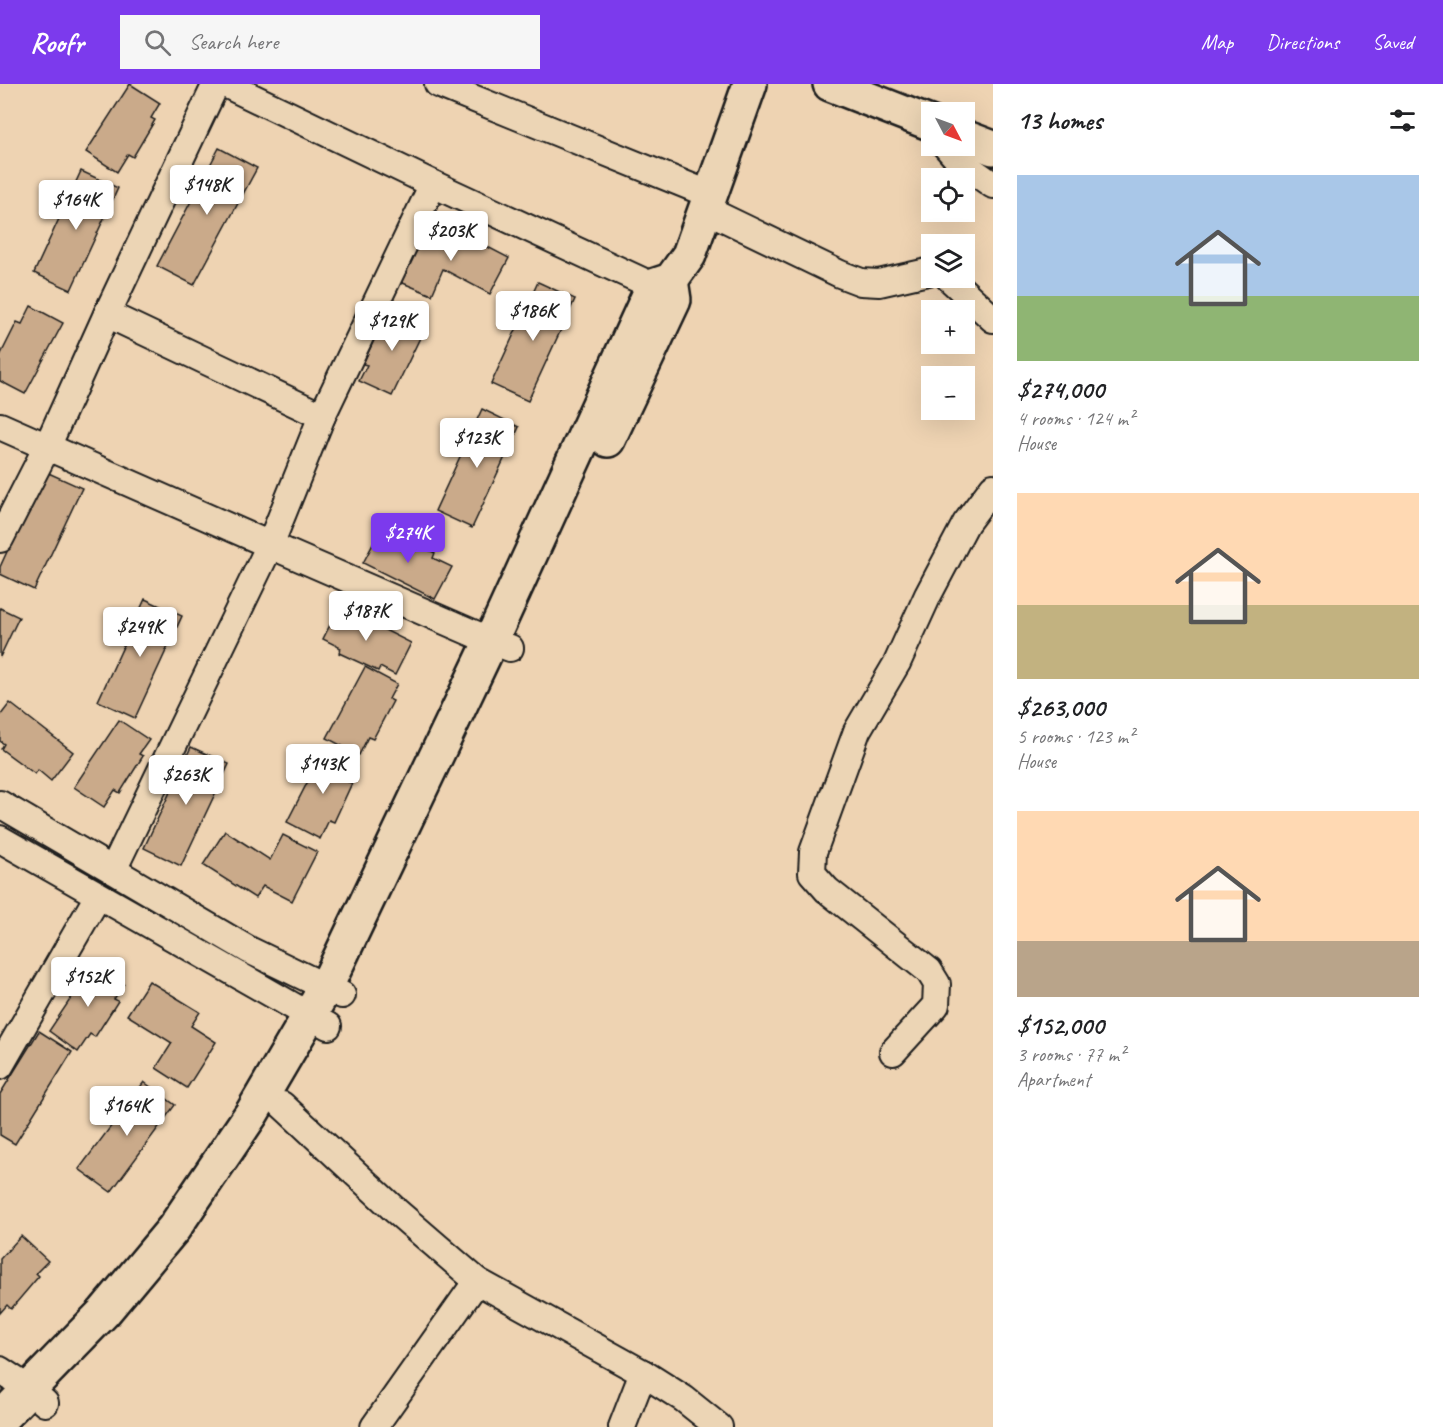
<!DOCTYPE html>
<html lang="en">
<head>
<meta charset="utf-8">
<style>
  :root { --surface:#fff; --page:#f6f6f6; --text:#202124; --muted:#757577; --accent:#7c3aed }
  body { margin:0; font-family:Caveat,sans-serif; background:var(--page); color:var(--text); height:100vh; display:flex; flex-direction:column; font-size:22px; white-space:nowrap }
  * { box-sizing:border-box; margin:0 }
  p { font-size:20px; color:var(--muted) }
  .icon { flex:none; width:33px; height:33px; fill:none; stroke:currentColor; stroke-width:2; stroke-linecap:round; stroke-linejoin:round }
  .map { position:relative; flex:1; overflow:hidden }
  .details { display:flex; flex-direction:column; background:var(--surface); width:450px }
  .details>* { flex:none }
  .needle { width:39px; rotate:131deg }
  .buttons { position:absolute; left:921px; top:18px; display:grid; gap:12px }
  .buttons a { display:grid; place-items:center; width:54px; height:54px; border-radius:0px; background:var(--surface); box-shadow:0 6px 24px #0002; font-size:30px }
  .price { position:absolute; translate:-50% -51px; padding:0 14px; border-radius:6px; background:#fff; color:#222; font-size:20px; line-height:39px; filter:drop-shadow(0 2px 3px #0008) }
  .price::after { content:''; position:absolute; left:50%; top:36px; width:18px; height:14px; margin-left:-9px; background:inherit; clip-path:polygon(0 0,100% 0,50% 100%) }
  .price.on { background:var(--accent); color:#fff }
  ul { padding:0; list-style:none }
  li { display:grid; align-content:center; gap:12px; height:318px; padding:0 24px }
  li span { display:grid; place-items:center; height:186px; border-radius:0px; color:#555 }
  li>.icon { margin-inline-start:auto }
  span .icon { width:108px; height:108px; fill:#fffc; stroke-width:1 }
  li b { font-size:26px }
  h2 { display:flex; justify-content:space-between; align-items:center; height:72px; padding:0 24px; font-size:26px }
  header { display:flex; align-items:center; gap:36px; box-sizing:border-box; height:84px; padding:0 30px; background:var(--accent); color:#fff }
  header strong { font-size:28px }
  nav { display:flex; gap:33px; margin-inline-start:auto; font-size:21px }
  .search { width:420px; height:54px; background:var(--page); display:flex; align-items:center; gap:15px; box-sizing:border-box; padding:0 21px; border-radius:0px; color:var(--muted); font-size:22px }
  main { display:flex; flex:1; min-height:0 }
  .map>svg:first-child { display:block }
  .building { fill:#caaa8a; stroke:#1c1c1c; stroke-width:1.5 }
  .lines { fill:none; stroke-linecap:round; stroke-linejoin:round }
  .street-casing { stroke:#1c1c1c; stroke-width:30 }
  .secondary-casing { stroke:#1c1c1c; stroke-width:38 }
  .primary-casing { stroke:#1c1c1c; stroke-width:38 }
  .street { stroke:#ecd5b5; stroke-width:26 }
  .secondary { stroke:#ecd5b5; stroke-width:33 }
  .primary { stroke:#ecd5b5; stroke-width:33 }
</style>
</head>
<body>
<header>
<strong>Roofr</strong>
<div class="search"><svg class="icon" aria-label="search" viewBox="0 0 24 24"><circle cx="10" cy="10" r="6"/><path d="M15 15l6 6"/></svg>Search here</div>
<nav><a>Map</a><a>Directions</a><a>Saved</a></nav>
</header>
<main>
<div class="map">
<svg width="993" height="1343" viewBox="0 0 993 1343">
  <rect width="100%" height="100%" fill="#eed3b2"/>
  <filter id="ink" filterUnits="userSpaceOnUse"><feTurbulence type="fractalNoise" baseFrequency=".0167" numOctaves="2"/><feDisplacementMap in="SourceGraphic" scale="12" xChannelSelector="R" yChannelSelector="G"/><feConvolveMatrix kernelMatrix="1 2 1 2 8 2 1 2 1" color-interpolation-filters="sRGB"/></filter>
  <g filter="url(#ink)">
    <g class="building">
      <polygon points="130,0 160,19 151,34 155,36 133,73 128,70 117,88 86,68"/>
      <polygon points="219,64 257,84 194,201 157,182"/>
      <polygon points="81,87 118,104 71,206 34,189"/>
      <polygon points="418,146 448,159 455,146 509,174 490,210 443,185 432,211 398,197"/>
      <polygon points="538,198 575,215 528,317 491,300"/>
      <polygon points="31,222 63,239 25,310 0,297 0,272 17,238 22,240"/>
      <polygon points="395,224 427,239 392,312 359,297 367,281 363,280 381,240 386,242"/>
      <polygon points="482,325 519,343 472,444 435,427"/>
      <polygon points="44,387 82,404 34,506 0,490 0,483"/>
      <polygon points="380,447 395,455 397,451 435,469 433,474 452,483 435,515 363,479"/>
      <polygon points="145,515 182,532 135,634 98,617"/>
      <polygon points="339,523 411,559 395,591 380,583 378,587 339,569 341,564 323,555"/>
      <polygon points="0,524 19,533 0,573"/>
      <polygon points="365,583 397,600 389,615 393,617 373,655 368,653 359,671 327,654"/>
      <polygon points="10,619 73,668 51,697 38,686 35,690 1,665 4,660 0,657 0,632"/>
      <polygon points="119,636 149,656 139,670 143,672 120,709 115,706 104,723 74,703"/>
      <polygon points="191,663 229,680 181,782 144,764"/>
      <polygon points="324,666 356,682 348,698 352,699 334,738 329,736 320,755 287,738"/>
      <polygon points="225,747 270,776 283,751 317,768 292,817 263,802 255,814 203,781"/>
      <polygon points="94,880 124,900 114,915 118,917 95,953 90,950 78,968 49,947"/>
      <polygon points="149,897 200,928 191,942 216,958 187,1004 156,984 172,959 127,931"/>
      <polygon points="39,947 72,968 15,1060 0,1051 0,1010"/>
      <polygon points="144,998 175,1021 111,1108 79,1085"/>
      <polygon points="21,1152 48,1177 36,1189 39,1192 11,1225 7,1221 0,1229 0,1175"/>
    </g>
    <g class="lines">
      <g class="street-casing">
        <g id="street">
          <polyline points="225,0 433,100 653,202 668,212"/>
          <polyline points="438,0 711,111"/>
          <polyline points="946,62 960,78 993,101"/>
          <polyline points="705,125 840,190 861,198 879,199 932,187"/>
          <polyline points="949,194 993,235"/>
          <polyline points="107,230 322,332"/>
          <polyline points="0,342 270,461 322,332 433,100"/>
          <polyline points="0,455 47,363 107,230 216,0"/>
          <polyline points="0,720 249,866 342,911"/>
          <polyline points="0,755 328,942"/>
          <polyline points="113,786 270,461 491,557 510,564"/>
          <polyline points="893,968 936,921 937,900 929,887 827,806 812,789 813,768 857,647 897,579 928,511 966,439 993,403"/>
          <polyline points="0,982 98,812"/>
          <polyline points="282,1021 396,1127 477,1197 643,1289 684,1315 719,1343"/>
          <polyline points="0,1286 29,1305 45,1319"/>
          <polyline points="374,1343 477,1197"/>
          <polyline points="622,1343 643,1289"/>
        </g>
      </g>
      <g class="secondary-casing">
        <g id="secondary">
          <polyline points="608,356 674,216 671,196"/>
          <polyline points="0,1335 104,1228 174,1144 252,1029 326,903 491,557 653,202 671,196 689,171 750,0"/>
        </g>
      </g>
      <g class="primary-casing">
        <g id="primary">
          <polyline points="830,0 932,40"/>
          <polyline points="964,53 993,64"/>
        </g>
      </g>
      <use href="#street" class="street"/>
      <use href="#secondary" class="secondary"/>
      <use href="#primary" class="primary"/>
    </g>
  </g>
</svg>
<div class="buttons">
<a><svg class="needle" viewBox="-14 -14 28 28"><path d="M0-13l5 13h-10z" fill="#e53935"/><path d="M0 13l5-13h-10z" fill="#757577"/></svg></a>
<a><svg class="icon" aria-label="locate" viewBox="0 0 24 24"><circle cx="12" cy="12" r="6"/><path d="M12 2v4M12 18v4M2 12h4M18 12h4"/></svg></a>
<a><svg class="icon" aria-label="layers" viewBox="0 0 24 24"><path d="M12 4l9 5-9 5-9-5zM3 14l9 5 9-5"/></svg></a>
<a>+</a>
<a>−</a>
</div>
<b class="price" style="left:207px;top:132px">$148K</b>
<b class="price" style="left:76px;top:147px">$164K</b>
<b class="price" style="left:451px;top:178px">$203K</b>
<b class="price" style="left:533px;top:258px">$186K</b>
<b class="price" style="left:392px;top:268px">$129K</b>
<b class="price" style="left:477px;top:385px">$123K</b>
<b class="price on" style="left:408px;top:480px">$274K</b>
<b class="price" style="left:366px;top:558px">$187K</b>
<b class="price" style="left:140px;top:574px">$249K</b>
<b class="price" style="left:323px;top:711px">$143K</b>
<b class="price" style="left:186px;top:722px">$263K</b>
<b class="price" style="left:88px;top:924px">$152K</b>
<b class="price" style="left:127px;top:1053px">$164K</b>
</div>
<section class="details">
<h2>13 homes<svg class="icon" aria-label="filters" viewBox="0 0 24 24"><path d="M4 7h16M4 17h16"/><circle cx="9" cy="7" r="2"/><circle cx="15" cy="17" r="2"/></svg></h2>
<ul>
<li><span style="background:linear-gradient(#a9c7e8 65%,#8fb573 0)"><svg class="icon" aria-label="home" viewBox="0 0 24 24"><path d="M3 11l9-7 9 7M6 9v11h12V9"/></svg></span><div><b>$274,000</b><p>4 rooms · 124 m²</p><p>House</p></div></li>
<li><span style="background:linear-gradient(#ffd9b3 60%,#c2b280 0)"><svg class="icon" aria-label="home" viewBox="0 0 24 24"><path d="M3 11l9-7 9 7M6 9v11h12V9"/></svg></span><div><b>$263,000</b><p>5 rooms · 123 m²</p><p>House</p></div></li>
<li><span style="background:linear-gradient(#ffd9b3 70%,#b9a48a 0)"><svg class="icon" aria-label="home" viewBox="0 0 24 24"><path d="M3 11l9-7 9 7M6 9v11h12V9"/></svg></span><div><b>$152,000</b><p>3 rooms · 77 m²</p><p>Apartment</p></div></li>
</ul>
</section>
</main>
</body>
</html>
